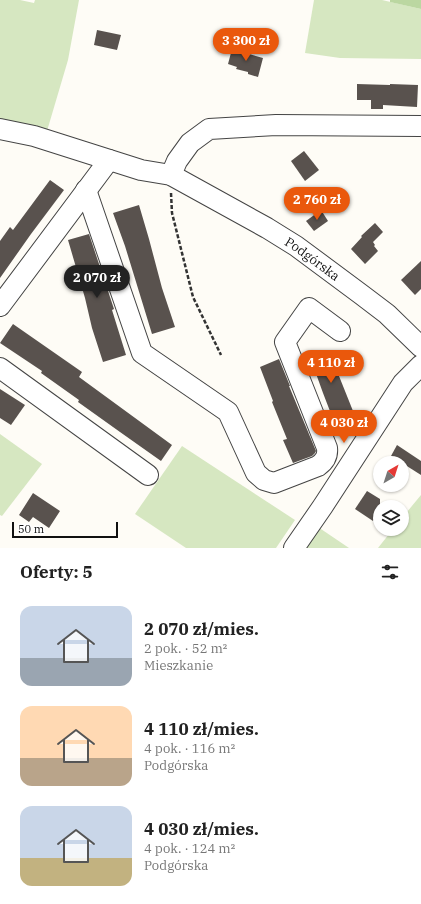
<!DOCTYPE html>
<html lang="pl">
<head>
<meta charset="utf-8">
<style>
  :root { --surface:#fff; --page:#f2f2f2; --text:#222; --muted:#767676; --accent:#ea580c }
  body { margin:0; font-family:"IBM Plex Serif",serif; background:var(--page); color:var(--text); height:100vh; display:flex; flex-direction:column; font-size:15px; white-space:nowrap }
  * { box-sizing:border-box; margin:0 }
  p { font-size:13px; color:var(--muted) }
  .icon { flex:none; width:22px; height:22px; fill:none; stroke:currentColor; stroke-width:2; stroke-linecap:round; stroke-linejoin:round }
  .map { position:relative; height:548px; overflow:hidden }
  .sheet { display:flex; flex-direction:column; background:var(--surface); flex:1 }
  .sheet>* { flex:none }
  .needle { width:26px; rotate:39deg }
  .tools { position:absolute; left:373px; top:456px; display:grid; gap:8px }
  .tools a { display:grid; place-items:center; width:36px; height:36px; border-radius:50%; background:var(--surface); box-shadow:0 1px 3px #0004; font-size:20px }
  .scale { position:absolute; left:12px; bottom:10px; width:106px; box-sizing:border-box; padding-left:4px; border:2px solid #111; border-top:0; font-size:11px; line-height:14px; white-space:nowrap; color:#111; -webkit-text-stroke:3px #fff; paint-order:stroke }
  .price { position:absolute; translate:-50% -34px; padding:0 9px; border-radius:14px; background:var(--accent); color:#fff; font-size:13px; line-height:26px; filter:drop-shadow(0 1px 2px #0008) }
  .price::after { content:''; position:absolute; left:50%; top:24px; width:12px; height:9px; margin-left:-6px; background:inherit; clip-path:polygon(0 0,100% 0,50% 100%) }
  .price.on { background:#222; color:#fff }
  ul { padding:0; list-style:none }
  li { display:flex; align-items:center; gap:12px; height:100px; padding:0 20px }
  li span { display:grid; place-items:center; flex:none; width:112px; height:80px; border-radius:12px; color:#555 }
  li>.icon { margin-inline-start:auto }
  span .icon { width:48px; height:48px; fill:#fffc; stroke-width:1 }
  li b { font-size:17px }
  h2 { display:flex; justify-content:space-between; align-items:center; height:48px; padding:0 20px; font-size:17px }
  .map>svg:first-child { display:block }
  .green { fill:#d6e7c1 }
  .forest { fill:#bbd7a1 }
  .building { fill:#59524e }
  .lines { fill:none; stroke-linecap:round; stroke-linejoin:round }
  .minor-casing { stroke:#444; stroke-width:22 }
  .path { stroke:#333; stroke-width:2.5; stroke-dasharray:4 2; stroke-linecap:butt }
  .minor { stroke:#fff; stroke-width:20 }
  .labels { text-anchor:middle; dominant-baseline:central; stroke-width:4; stroke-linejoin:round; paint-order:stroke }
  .street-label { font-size:13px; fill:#111; stroke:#fff }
</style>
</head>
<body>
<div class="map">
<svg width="421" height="548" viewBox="0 0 421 548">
  <rect width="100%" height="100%" fill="#fefcf6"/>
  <g class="green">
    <polygon points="0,0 20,0 34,3 35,0 79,0 68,60 47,131 0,121"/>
    <polygon points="314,0 382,0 421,9 421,59 340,58 305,53"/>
    <polygon points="0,434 42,464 2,516 0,515"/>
    <polygon points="182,446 295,520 276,548 186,548 135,514"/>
    <polygon points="421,495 421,548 378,548 393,529 402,529 402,518"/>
    <polygon points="318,527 349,548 305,548"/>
  </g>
  <polygon class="forest" points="390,0 421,0 421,9 390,2"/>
  <g class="building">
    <polygon points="97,30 121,35 117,50 94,45"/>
    <polygon points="232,49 263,58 258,77 248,74 248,72 236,69 237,67 228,64"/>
    <polygon points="357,84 390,85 390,84 418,85 417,107 383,105 383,109 371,109 371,100 357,100"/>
    <polygon points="304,151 319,170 305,181 291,161"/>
    <polygon points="50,180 64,190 31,234 0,278 0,241 10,227 13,230"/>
    <polygon points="139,205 149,239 162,288 175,327 152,334 125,246 113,213"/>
    <polygon points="321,210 328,221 314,231 306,221"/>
    <polygon points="375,223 383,232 373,242 375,245 374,246 378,251 365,264 351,249 362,237 361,236"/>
    <polygon points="89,234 114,309 112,310 126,355 103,362 92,328 85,298 68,240"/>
    <polygon points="421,261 421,289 415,295 401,280"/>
    <polygon points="13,324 82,372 79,377 172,445 161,461 120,432 78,402 79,400 41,373 42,371 0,343"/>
    <polygon points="330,350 340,376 339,376 353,411 333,419 323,393 310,357"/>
    <polygon points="279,359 290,386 289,386 316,451 315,453 312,456 293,463 283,440 287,439 272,402 273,401 260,367"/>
    <polygon points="0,389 25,405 11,425 0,418"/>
    <polygon points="397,445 421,461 421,475 391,456"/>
    <polygon points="367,491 380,499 380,510 373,521 355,509"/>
    <polygon points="33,493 60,511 49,528 33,517 29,522 19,515"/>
  </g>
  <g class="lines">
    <g class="minor-casing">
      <g id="minor">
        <path id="s1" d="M0,129L34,136L141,170L171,175L267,228L296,246L362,295L387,314L421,347"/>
        <polyline points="171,175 177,161 190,143 209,129 276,125 421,126"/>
        <path d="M86,190L142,353L228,412L256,473L264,480L274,483L318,466C325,461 328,456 327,448L285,342L309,308L340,331"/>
        <polyline points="0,306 109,160"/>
        <polyline points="0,368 148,475"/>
        <polyline points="294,548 323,506 403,383 421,365"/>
      </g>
    </g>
    <polyline class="path" points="171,193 172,213 193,297 221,355"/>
    <use href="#minor" class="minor"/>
  </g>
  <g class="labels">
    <g class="street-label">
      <text stroke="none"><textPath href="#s1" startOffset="342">Podgórska</textPath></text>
    </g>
  </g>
</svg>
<div class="tools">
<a><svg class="needle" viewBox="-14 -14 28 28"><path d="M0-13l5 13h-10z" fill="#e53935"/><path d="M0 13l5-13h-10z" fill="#767676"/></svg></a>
<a><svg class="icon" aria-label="layers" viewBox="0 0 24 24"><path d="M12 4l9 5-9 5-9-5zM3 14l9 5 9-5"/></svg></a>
</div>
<div class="scale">50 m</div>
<b class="price" style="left:246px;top:62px">3 300 zł</b>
<b class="price" style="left:317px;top:221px">2 760 zł</b>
<b class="price on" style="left:97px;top:299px">2 070 zł</b>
<b class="price" style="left:331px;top:384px">4 110 zł</b>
<b class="price" style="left:344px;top:444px">4 030 zł</b>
</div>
<section class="sheet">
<h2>Oferty: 5<svg class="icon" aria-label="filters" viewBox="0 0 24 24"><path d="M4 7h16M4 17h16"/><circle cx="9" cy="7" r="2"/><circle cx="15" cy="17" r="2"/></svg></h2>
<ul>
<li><span style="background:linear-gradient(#c9d6e8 65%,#9aa5b1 0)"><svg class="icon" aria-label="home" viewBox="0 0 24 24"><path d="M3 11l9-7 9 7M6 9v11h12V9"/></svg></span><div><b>2 070 zł/mies.</b><p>2 pok. · 52 m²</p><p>Mieszkanie</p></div></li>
<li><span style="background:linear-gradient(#ffd9b3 65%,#b9a48a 0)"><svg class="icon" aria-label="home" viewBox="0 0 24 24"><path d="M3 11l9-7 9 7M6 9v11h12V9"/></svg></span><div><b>4 110 zł/mies.</b><p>4 pok. · 116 m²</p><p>Podgórska</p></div></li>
<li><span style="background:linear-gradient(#c9d6e8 65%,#c2b280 0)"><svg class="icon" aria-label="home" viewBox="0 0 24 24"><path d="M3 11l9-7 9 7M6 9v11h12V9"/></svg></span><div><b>4 030 zł/mies.</b><p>4 pok. · 124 m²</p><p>Podgórska</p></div></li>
</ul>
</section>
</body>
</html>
